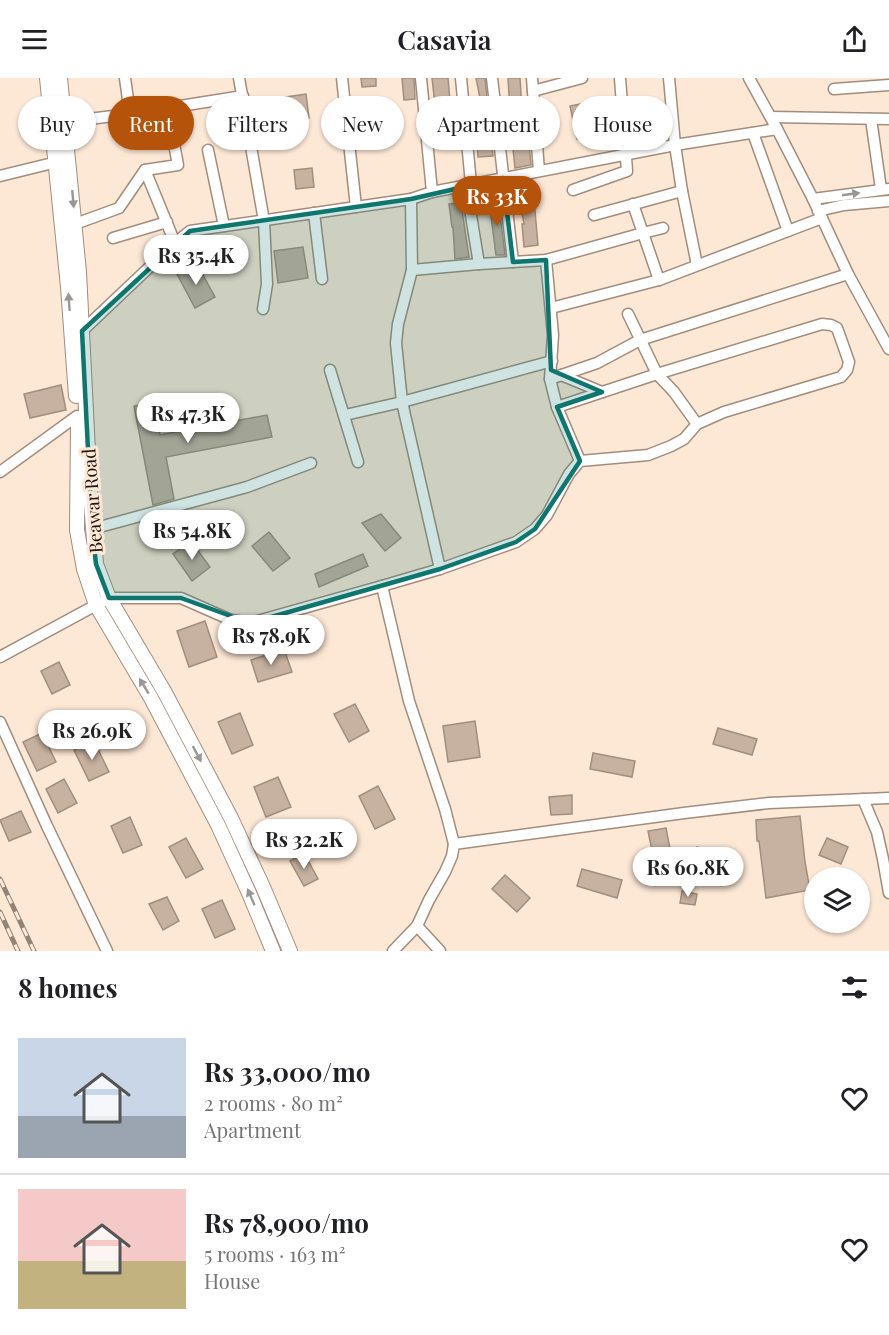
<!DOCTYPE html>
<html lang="en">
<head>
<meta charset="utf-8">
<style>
  :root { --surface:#fff; --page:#f2f2f2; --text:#202124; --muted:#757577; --line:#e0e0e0; --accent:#b45309 }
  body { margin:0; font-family:"Playfair Display",serif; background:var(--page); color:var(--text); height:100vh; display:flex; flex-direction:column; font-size:22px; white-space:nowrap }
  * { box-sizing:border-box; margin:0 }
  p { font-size:20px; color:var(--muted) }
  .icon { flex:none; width:33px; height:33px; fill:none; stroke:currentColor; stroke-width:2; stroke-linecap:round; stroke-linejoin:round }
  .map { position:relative; height:873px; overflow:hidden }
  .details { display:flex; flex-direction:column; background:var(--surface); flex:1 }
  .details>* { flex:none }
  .guide { position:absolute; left:18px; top:18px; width:854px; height:54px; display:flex; gap:12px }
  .controls { position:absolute; left:804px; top:789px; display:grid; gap:12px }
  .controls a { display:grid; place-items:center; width:66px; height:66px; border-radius:50%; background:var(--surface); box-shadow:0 2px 4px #0004; font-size:30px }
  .price { position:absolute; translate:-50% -51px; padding:0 14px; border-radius:21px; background:#fff; color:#222; font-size:20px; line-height:39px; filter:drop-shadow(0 2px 3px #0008) }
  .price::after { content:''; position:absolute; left:50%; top:36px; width:18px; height:14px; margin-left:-9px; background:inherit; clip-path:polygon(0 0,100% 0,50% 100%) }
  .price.active { background:var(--accent); color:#fff }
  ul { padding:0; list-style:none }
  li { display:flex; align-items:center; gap:18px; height:150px; padding:0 18px }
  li+li { border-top:2px solid var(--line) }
  li span { display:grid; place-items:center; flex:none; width:168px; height:120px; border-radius:0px; color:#555 }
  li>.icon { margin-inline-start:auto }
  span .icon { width:72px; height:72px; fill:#fffc; stroke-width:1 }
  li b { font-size:26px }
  h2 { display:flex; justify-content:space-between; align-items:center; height:72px; padding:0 18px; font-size:26px }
  .pill { padding:0 21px; border-radius:27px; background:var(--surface); box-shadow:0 2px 4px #0004; font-size:21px; line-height:54px }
  .pill.active { background:var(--accent); color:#fff }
  header { display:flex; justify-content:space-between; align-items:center; height:78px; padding:0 18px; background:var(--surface); font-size:27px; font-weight:600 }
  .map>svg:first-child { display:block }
  .building { fill:#c7b1a0; stroke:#a28e7d; stroke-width:1.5 }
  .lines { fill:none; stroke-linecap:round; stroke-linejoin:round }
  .minor-casing { stroke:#a28d7d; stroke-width:13 }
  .major-casing { stroke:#a28d7d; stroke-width:16 }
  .minor { stroke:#fff; stroke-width:10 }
  .major { stroke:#fff; stroke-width:14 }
  .rail-casing { stroke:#928377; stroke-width:5 }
  .rail { stroke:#fde7d5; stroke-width:3; stroke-dasharray:9; stroke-linecap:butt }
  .oneway { fill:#9a9693 }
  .marked { fill:#0f766e; fill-opacity:0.2; stroke:#0f766e; stroke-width:4.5; stroke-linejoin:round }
  .labels { text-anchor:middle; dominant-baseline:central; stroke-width:6; stroke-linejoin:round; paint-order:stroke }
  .street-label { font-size:18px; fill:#1e1610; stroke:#fde7d5 }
</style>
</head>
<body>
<header><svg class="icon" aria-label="menu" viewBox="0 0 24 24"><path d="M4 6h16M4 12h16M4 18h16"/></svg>Casavia<svg class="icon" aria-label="share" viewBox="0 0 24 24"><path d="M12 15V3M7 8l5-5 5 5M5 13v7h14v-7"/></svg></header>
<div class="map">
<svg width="889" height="873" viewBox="0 0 889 873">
  <rect width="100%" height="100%" fill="#fde7d5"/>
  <g class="building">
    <polygon points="361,0 376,0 376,8 362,9"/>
    <polygon points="402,0 414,0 415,21 404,22"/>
    <polygon points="432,0 448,0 451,35 436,36"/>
    <polygon points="476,0 485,0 493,78 478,79 473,21 480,20"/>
    <polygon points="508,0 520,0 522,32 528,67 529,67 531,87 515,90 509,34 510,33"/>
    <polygon points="306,16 309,40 289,42 286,19"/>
    <polygon points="590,24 596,57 577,61 570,28"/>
    <polygon points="312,90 314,109 296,111 294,92"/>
    <polygon points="531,111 535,133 538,167 524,169 522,146 524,146 518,113"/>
    <polygon points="498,121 505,177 496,177 489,122"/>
    <polygon points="461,125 469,179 455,181 453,149 452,149 449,126"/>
    <polygon points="303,169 308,200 278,205 274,173"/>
    <polygon points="197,186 215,219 195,230 177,196"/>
    <polygon points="61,307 66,332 30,340 24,316"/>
    <polygon points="153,325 160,357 267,337 272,359 166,379 174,421 153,427 134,328"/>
    <polygon points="381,436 401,460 385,473 362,445"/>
    <polygon points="269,454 290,480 273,493 252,468"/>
    <polygon points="191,463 210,489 192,503 173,476"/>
    <polygon points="363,476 368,488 319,509 315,496"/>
    <polygon points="205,543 217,579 189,589 177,553"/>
    <polygon points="284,571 292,594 258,604 251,582"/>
    <polygon points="59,584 70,607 52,616 41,593"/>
    <polygon points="355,626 369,653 349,664 334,636"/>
    <polygon points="240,635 253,667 232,676 218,644"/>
    <polygon points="475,643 480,679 448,684 443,648"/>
    <polygon points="718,650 757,661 752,677 713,666"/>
    <polygon points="42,655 56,684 37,693 23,664"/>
    <polygon points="94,663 109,694 89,703 74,672"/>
    <polygon points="593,675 635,683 632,699 590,691"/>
    <polygon points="278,699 291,729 266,739 254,709"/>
    <polygon points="64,701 77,725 58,735 46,711"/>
    <polygon points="378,708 395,741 375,751 359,718"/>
    <polygon points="572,717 572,736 551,737 549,719"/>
    <polygon points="21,733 31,754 9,763 0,742"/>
    <polygon points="800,738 805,784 810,812 766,820 759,763 757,763 756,742"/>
    <polygon points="130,739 142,767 123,775 111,748"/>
    <polygon points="666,750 670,771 667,772 672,801 654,804 651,783 654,782 648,753"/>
    <polygon points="186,760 203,791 186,800 169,769"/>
    <polygon points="827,760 848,769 841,786 819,777"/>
    <polygon points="697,769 739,780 735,797 692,786"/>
    <polygon points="304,775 318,801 304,808 290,783"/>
    <polygon points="582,791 622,802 617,820 577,808"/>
    <polygon points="505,797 530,820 517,834 492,811"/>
    <polygon points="682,813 697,816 695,827 680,825"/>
    <polygon points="167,819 179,843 163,852 149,826"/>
    <polygon points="222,822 235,851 215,860 202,831"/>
  </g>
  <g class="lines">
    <g class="minor-casing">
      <g id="minor">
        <polyline points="125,0 130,36"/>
        <polyline points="239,0 264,143 267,206 263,231"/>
        <polyline points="342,0 356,129"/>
        <polyline points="421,0 432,114"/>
        <polyline points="461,0 471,106"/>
        <polyline points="492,0 513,184"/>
        <polyline points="532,0 539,93"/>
        <polyline points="669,0 675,67 682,113"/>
        <polyline points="749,0 777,51 813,121 848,196 889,271"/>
        <polyline points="834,11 889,7"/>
        <polyline points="533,13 582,0"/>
        <polyline points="771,39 889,41"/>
        <polyline points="871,41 881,111"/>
        <polyline points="64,44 130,36 243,18"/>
        <polyline points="753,55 788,153"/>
        <polyline points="208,72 224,148"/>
        <polyline points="145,92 178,87 171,50"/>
        <polyline points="0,98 61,83"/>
        <polyline points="466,107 479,186"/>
        <polyline points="573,112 627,93 620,0"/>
        <polyline points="411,121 412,192 398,246 396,265 402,324 440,491"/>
        <polyline points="813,121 889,111"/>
        <polyline points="633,126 659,202"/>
        <polyline points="818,133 844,127 889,123"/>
        <polyline points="314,135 322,201"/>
        <polyline points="594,137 682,113 697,187"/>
        <polyline points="75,146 119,130 145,92 175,165"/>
        <polyline points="113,160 167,144"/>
        <polyline points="546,182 553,257 550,301 557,329 580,383"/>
        <polyline points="412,192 479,186 546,182 643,155 663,150"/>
        <polyline points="551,230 659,202 822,140"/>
        <polyline points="628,236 657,296 674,314 697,346"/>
        <polyline points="79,254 82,253 175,165 190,153 411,121 432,114 675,67 777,51"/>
        <polyline points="330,292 358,384"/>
        <polyline points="561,297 602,314"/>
        <polyline points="550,301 597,285 640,262 848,196"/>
        <polyline points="345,337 402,324 552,283"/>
        <polyline points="0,394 77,338"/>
        <polyline points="92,451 247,409 311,385"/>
        <polyline points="382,508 440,491 516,464 535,451 547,437 569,396 580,383 648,377 671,368 684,361 697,346 724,334 841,299 847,292 849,284 837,250 831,247 822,246 657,296 557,329"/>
        <polyline points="0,579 109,520 181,520 231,542 250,545 382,508 409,623 445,731 454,766"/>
        <polyline points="0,644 47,748 107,873"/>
        <polyline points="863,721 877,754 883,781 889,815"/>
        <polyline points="417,848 440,873"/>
        <polyline points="393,873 417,848 429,822 445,794 452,778 454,766 684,735 769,725 889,720"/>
      </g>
    </g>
    <g class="major-casing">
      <g id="major">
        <polyline points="47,0 68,209 76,318"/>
        <polyline points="60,0 79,194 90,413 96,486 109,520 164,613 231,740 263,809 290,873"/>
        <polyline points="78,346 77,452 84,491 96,527 151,620 218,747 249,815 273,873"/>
      </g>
    </g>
    <use href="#minor" class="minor"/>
    <use href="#major" class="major"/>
    <g class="rail-casing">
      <g id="rail">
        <polyline points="0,801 34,873"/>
        <polyline points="0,834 18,873"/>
      </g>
    </g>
    <use href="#rail" class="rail"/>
  </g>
  <defs><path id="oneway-solid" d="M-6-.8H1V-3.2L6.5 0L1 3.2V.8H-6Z" transform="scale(1.5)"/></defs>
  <g class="oneway">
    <use href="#oneway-solid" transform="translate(851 116) rotate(-8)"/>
    <use href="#oneway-solid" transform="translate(73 121) rotate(85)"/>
    <use href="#oneway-solid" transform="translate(69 224) rotate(-94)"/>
    <use href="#oneway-solid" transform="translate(144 608) rotate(-121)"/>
    <use href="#oneway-solid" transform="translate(197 676) rotate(62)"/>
    <use href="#oneway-solid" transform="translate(251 819) rotate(-113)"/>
  </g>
  <path class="marked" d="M503,100L513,184L546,182L551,292L602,314L557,329L580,383L535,451L516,464L440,491L250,545L181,520H109L96,486L92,451L82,253L190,153L411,121Z"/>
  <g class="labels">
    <g class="street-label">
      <text transform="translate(92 423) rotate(-94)">Beawar Road</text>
    </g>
  </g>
</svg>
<div class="controls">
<a><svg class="icon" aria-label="layers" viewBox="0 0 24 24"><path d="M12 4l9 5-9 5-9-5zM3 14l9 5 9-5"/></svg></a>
</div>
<b class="price active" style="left:497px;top:149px">Rs 33K</b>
<b class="price" style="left:196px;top:208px">Rs 35.4K</b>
<b class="price" style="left:188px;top:366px">Rs 47.3K</b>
<b class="price" style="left:192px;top:483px">Rs 54.8K</b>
<b class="price" style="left:271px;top:588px">Rs 78.9K</b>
<b class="price" style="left:92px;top:683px">Rs 26.9K</b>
<b class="price" style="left:304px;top:792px">Rs 32.2K</b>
<b class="price" style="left:688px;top:820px">Rs 60.8K</b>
<div class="guide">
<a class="pill">Buy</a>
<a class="pill active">Rent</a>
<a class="pill">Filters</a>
<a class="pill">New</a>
<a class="pill">Apartment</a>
<a class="pill">House</a>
</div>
</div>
<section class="details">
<h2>8 homes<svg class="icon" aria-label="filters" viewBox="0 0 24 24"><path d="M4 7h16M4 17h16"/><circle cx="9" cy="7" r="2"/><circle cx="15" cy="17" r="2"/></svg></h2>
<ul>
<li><span style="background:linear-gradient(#c9d6e8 65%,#9aa5b1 0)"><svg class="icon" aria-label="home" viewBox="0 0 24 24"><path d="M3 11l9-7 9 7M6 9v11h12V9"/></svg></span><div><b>Rs 33,000/mo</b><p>2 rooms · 80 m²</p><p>Apartment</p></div><svg class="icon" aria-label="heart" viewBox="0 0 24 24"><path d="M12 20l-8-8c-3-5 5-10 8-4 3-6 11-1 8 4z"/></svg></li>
<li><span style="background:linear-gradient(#f6c9c9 60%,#c2b280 0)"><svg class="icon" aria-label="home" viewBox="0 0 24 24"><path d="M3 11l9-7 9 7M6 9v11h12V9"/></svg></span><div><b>Rs 78,900/mo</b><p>5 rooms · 163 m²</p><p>House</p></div><svg class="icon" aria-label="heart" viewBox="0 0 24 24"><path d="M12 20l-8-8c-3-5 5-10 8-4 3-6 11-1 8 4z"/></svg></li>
</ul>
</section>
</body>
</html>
